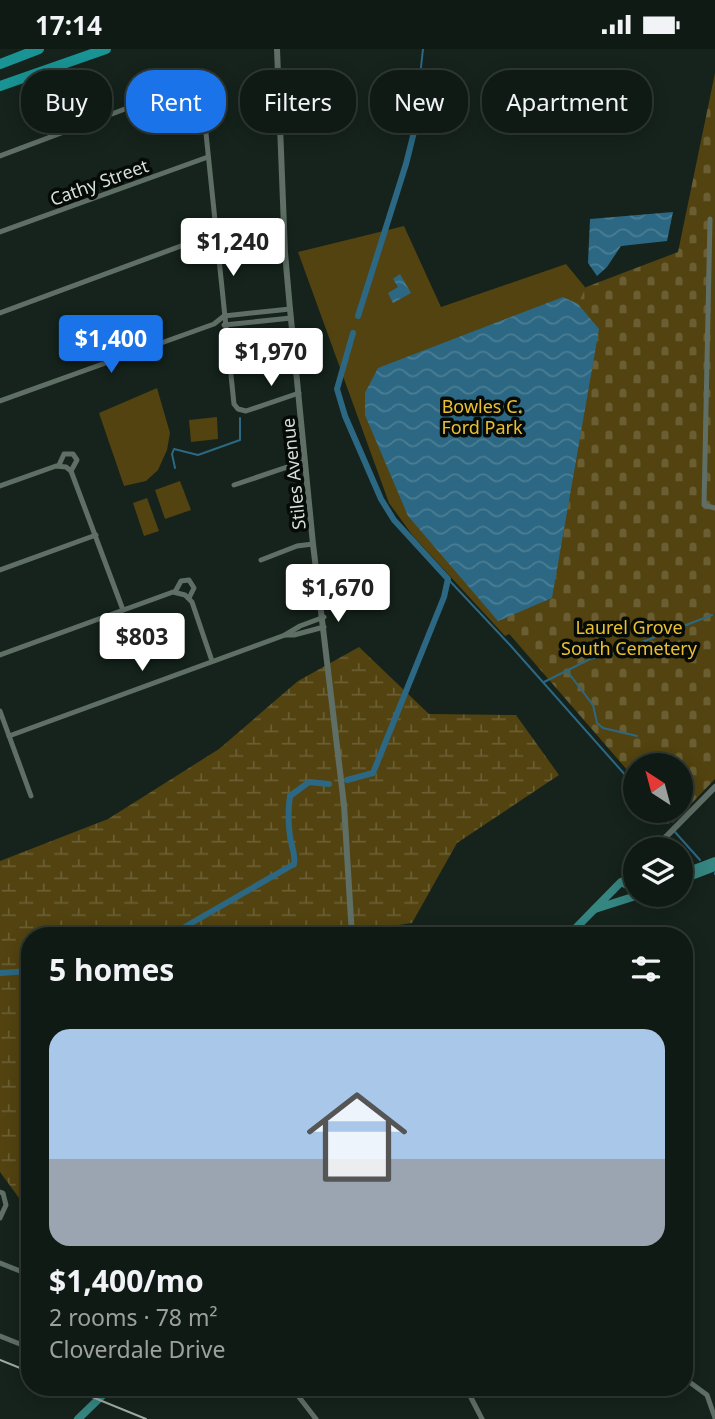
<!DOCTYPE html>
<html lang="en">
<head>
<meta charset="utf-8">
<style>
  :root { --surface:#101a15; --page:#1e2722; --text:#f1f3f6; --muted:#9ca1a0; --line:#303834; --accent:#1a73e8 }
  body { margin:0; font-family:"Noto Sans",sans-serif; background:var(--page); color:var(--text); height:100vh; display:flex; flex-direction:column; font-size:26px; white-space:nowrap }
  * { box-sizing:border-box; margin:0 }
  p { font-size:23px; color:var(--muted) }
  .icon { flex:none; width:38px; height:38px; fill:none; stroke:currentColor; stroke-width:2; stroke-linecap:round; stroke-linejoin:round }
  .map { position:relative; flex:1; overflow:hidden }
  .sheet { position:absolute; left:21px; top:878px; width:672px; height:469px; display:flex; flex-direction:column; background:var(--surface); border-radius:28px; box-shadow:0 4px 18px #0003,0 0 0 2px var(--line) }
  .sheet>* { flex:none }
  .top-card { position:absolute; left:21px; top:21px; width:674px; height:63px; display:flex; gap:14px }
  .needle { width:46px; rotate:324deg }
  .fabs { position:absolute; left:623px; top:704px; display:grid; gap:14px }
  .fabs a { display:grid; place-items:center; width:70px; height:70px; border-radius:50%; background:var(--surface); box-shadow:0 4px 18px #0003,0 0 0 2px var(--line); font-size:35px }
  .price { position:absolute; translate:-50% -60px; padding:0 16px; border-radius:7px; background:#fff; color:#222; font-size:23px; line-height:46px; filter:drop-shadow(0 2px 4px #0008) }
  .price::after { content:''; position:absolute; left:50%; top:42px; width:21px; height:16px; margin-left:-10px; background:inherit; clip-path:polygon(0 0,100% 0,50% 100%) }
  .price.on { background:var(--accent); color:#fff }
  ul { padding:0; list-style:none }
  li { display:grid; align-content:center; gap:14px; height:371px; padding:0 28px }
  li+li { border-top:2px solid var(--line) }
  li span { display:grid; place-items:center; height:217px; border-radius:21px; color:#555 }
  li>.icon { margin-inline-start:auto }
  span .icon { width:126px; height:126px; fill:#fffc; stroke-width:1 }
  li b { font-size:30px }
  h2 { display:flex; justify-content:space-between; align-items:center; height:84px; padding:0 28px; font-size:30px }
  .pill { padding:0 24px; border-radius:28px; background:var(--surface); box-shadow:0 4px 18px #0003,0 0 0 2px var(--line); font-size:24px; line-height:63px }
  .pill.on { background:var(--accent); color:#fff }
  .status { display:flex; justify-content:space-between; align-items:center; height:49px; padding:0 35px; background:var(--surface); direction:ltr }
  .status svg { height:19px; fill:currentColor }
  .map>svg:first-child { display:block }
  .green { fill:#524310 }
  .wetland { fill:url(#wetland-marsh) }
  .cemetery { fill:url(#cemetery-stones) }
  .water { fill:url(#water-waves) }
  .lines { fill:none; stroke-linecap:round; stroke-linejoin:round }
  .stream { stroke:#2c6883; stroke-width:2 }
  .canal { stroke:#2c6883; stroke-width:6 }
  .minor { stroke:#5f6f66; stroke-width:5 }
  .tertiary { stroke:#5f6f66; stroke-width:6 }
  .primary { stroke:#358581; stroke-width:8 }
  .motorway { stroke:#199393; stroke-width:10 }
  .rail { stroke:#a1aca6; stroke-width:2 }
  .labels { text-anchor:middle; dominant-baseline:central; stroke-width:7; stroke-linejoin:round; paint-order:stroke }
  .street-label { font-size:18px; fill:#d6dfda; stroke:#060b08 }
  .park-label { font-size:18px; fill:#ebc133; stroke:#060b08 }
</style>
</head>
<body>
<div class="status"><b>17:14</b><svg viewBox="0 0 49 12"><path d="M0 12V9h3v3zM5 12V6h3v6zM10 12V3h3v9zM15 12V0h3v12zM26 1h20v11H26zM47 4h2v5h-2z"/></svg></div>
<div class="map">
<svg width="715" height="1370" viewBox="0 0 715 1370">
  <defs>
    <pattern id="wetland-marsh" width="20" height="14" patternUnits="userSpaceOnUse" patternTransform="scale(1.75)"><rect width="20" height="14" fill="#524310"/><path d="M1 5h8M5 5V1M11 12h8M15 12V8" fill="none" stroke="#6a5e32"/></pattern>
    <pattern id="cemetery-stones" width="16" height="16" patternUnits="userSpaceOnUse" patternTransform="scale(1.75)"><rect width="16" height="16" fill="#524310"/><path d="M2 7V4a2 2 0 0 1 4 0v3zM10 15v-3a2 2 0 0 1 4 0v3z" fill="#6a5e32"/></pattern>
    <pattern id="water-waves" width="16" height="10" patternUnits="userSpaceOnUse" patternTransform="scale(1.75)"><rect width="16" height="10" fill="#2c6883"/><path d="M0 5q4-4 8 0t8 0" fill="none" stroke="#4a7d94"/></pattern>
  </defs>
  <rect width="100%" height="100%" fill="#15231c"/>
  <g class="green">
    <polygon points="404,177 441,258 566,215 617,277 567,560 505,587 413,487 389,454 298,203"/>
    <polygon points="157,339 170,384 167,401 158,421 146,432 124,437 99,364"/>
    <polygon points="217,368 218,390 191,393 189,371"/>
    <polygon points="180,432 191,461 165,470 155,441"/>
    <polygon points="147,449 159,482 144,487 133,454"/>
  </g>
  <polygon class="wetland" points="359,598 429,665 516,666 559,726 457,794 412,874 326,887 30,887 30,1164 0,1123 0,812 108,770 219,700 298,632"/>
  <polygon class="cemetery" points="715,24 715,730 673,774 662,761 681,761 681,716 635,716 635,730 498,572 552,548 599,280 578,255 586,238 678,203"/>
  <g class="water">
    <polygon points="673,163 667,192 621,197 607,218 597,227 588,214 590,170"/>
    <polygon points="400,225 411,244 393,254 388,244 398,238 393,230"/>
    <polygon points="563,248 578,255 599,280 552,549 498,572 408,467 365,366 365,344 378,319"/>
  </g>
  <g class="lines">
    <g class="stream">
      <polyline points="420,27 423,0"/>
      <polyline points="175,419 172,405 174,400 198,406 240,391 240,369"/>
      <polyline points="448,530 510,596 635,737"/>
      <polyline points="567,622 593,656 597,674 603,679 637,687"/>
      <polyline points="544,633 590,610 611,605 712,566"/>
      <polyline points="657,761 668,774"/>
      <polyline points="675,783 700,811"/>
      <polyline points="715,824 715,825"/>
    </g>
    <g class="canal">
      <polyline points="358,267 406,115 419,63 420,27"/>
      <polyline points="347,731 373,724 444,548 448,530 394,471 381,450 345,367 337,340 353,284"/>
      <path d="M169,887L294,815C296,805 291,797 290,787C288,774 288,761 290,747L309,733L329,735"/>
      <polyline points="0,924 30,922"/>
    </g>
    <g class="minor">
      <polyline points="0,107 181,39 189,39 198,43 204,65 234,355 238,360 246,362 299,344"/>
      <polyline points="710,170 704,456 715,459"/>
      <polyline points="0,183 208,108"/>
      <polyline points="0,264 216,184"/>
      <polyline points="224,276 291,269"/>
      <polyline points="0,352 214,275 224,267 290,260"/>
      <polyline points="59,416 64,405 73,405 77,411 71,422"/>
      <polyline points="234,436 305,412"/>
      <polyline points="0,437 56,417 66,418 71,422 123,561"/>
      <polyline points="261,511 297,497 313,495"/>
      <polyline points="0,521 96,486"/>
      <polyline points="175,543 181,532 189,531 194,539 189,549"/>
      <polyline points="285,586 294,586 324,578"/>
      <polyline points="0,606 173,543 185,546 192,553 212,612"/>
      <polyline points="0,662 31,747"/>
      <polyline points="9,687 285,586 300,577 324,568"/>
      <polyline points="0,1143 3,1144 6,1156 0,1169"/>
      <polyline points="0,1214 30,1226"/>
      <polyline points="0,1287 30,1299"/>
      <polyline points="684,1329 707,1346 715,1369"/>
      <polyline points="292,1339 316,1370"/>
      <polyline points="466,1339 482,1370"/>
    </g>
    <g class="tertiary">
      <polyline points="277,0 285,204 290,260 313,495 344,756 352,887"/>
      <polyline points="654,800 715,738"/>
      <polyline points="621,833 635,819"/>
    </g>
    <g class="primary">
      <polyline points="681,825 715,812"/>
      <polyline points="681,831 715,818"/>
      <polyline points="595,860 642,845"/>
      <polyline points="568,887 621,833 635,840"/>
      <polyline points="78,1370 110,1339"/>
    </g>
    <g class="motorway">
      <polyline points="0,15 39,0"/>
      <polyline points="0,37 106,0"/>
    </g>
    <g class="rail">
      <polyline points="0,1311 30,1323"/>
      <polyline points="70,1339 146,1370"/>
    </g>
  </g>
  <g class="labels">
    <g class="street-label">
      <text transform="translate(99 133) rotate(-20)">Cathy Street</text>
      <text transform="translate(293 425) rotate(-96)">Stiles Avenue</text>
    </g>
    <g class="park-label">
      <text x="482" y="357">Bowles C.<tspan x="482" dy="21">Ford Park</tspan></text>
      <text x="629" y="578">Laurel Grove<tspan x="629" dy="21">South Cemetery</tspan></text>
    </g>
  </g>
</svg>
<div class="fabs">
<a><svg class="needle" viewBox="-14 -14 28 28"><path d="M0-13l5 13h-10z" fill="#e53935"/><path d="M0 13l5-13h-10z" fill="#9ca1a0"/></svg></a>
<a><svg class="icon" aria-label="layers" viewBox="0 0 24 24"><path d="M12 4l9 5-9 5-9-5zM3 14l9 5 9-5"/></svg></a>
</div>
<b class="price" style="left:233px;top:229px">$1,240</b>
<b class="price on" style="left:111px;top:326px">$1,400</b>
<b class="price" style="left:271px;top:339px">$1,970</b>
<b class="price" style="left:338px;top:575px">$1,670</b>
<b class="price" style="left:142px;top:624px">$803</b>
<div class="top-card">
<a class="pill">Buy</a>
<a class="pill on">Rent</a>
<a class="pill">Filters</a>
<a class="pill">New</a>
<a class="pill">Apartment</a>
</div>
<section class="sheet">
<h2>5 homes<svg class="icon" aria-label="filters" viewBox="0 0 24 24"><path d="M4 7h16M4 17h16"/><circle cx="9" cy="7" r="2"/><circle cx="15" cy="17" r="2"/></svg></h2>
<ul>
<li><span style="background:linear-gradient(#a9c7e8 60%,#9aa5b1 0)"><svg class="icon" aria-label="home" viewBox="0 0 24 24"><path d="M3 11l9-7 9 7M6 9v11h12V9"/></svg></span><div><b>$1,400/mo</b><p>2 rooms · 78 m²</p><p>Cloverdale Drive</p></div></li>
</ul>
</section>
</div>
</body>
</html>
